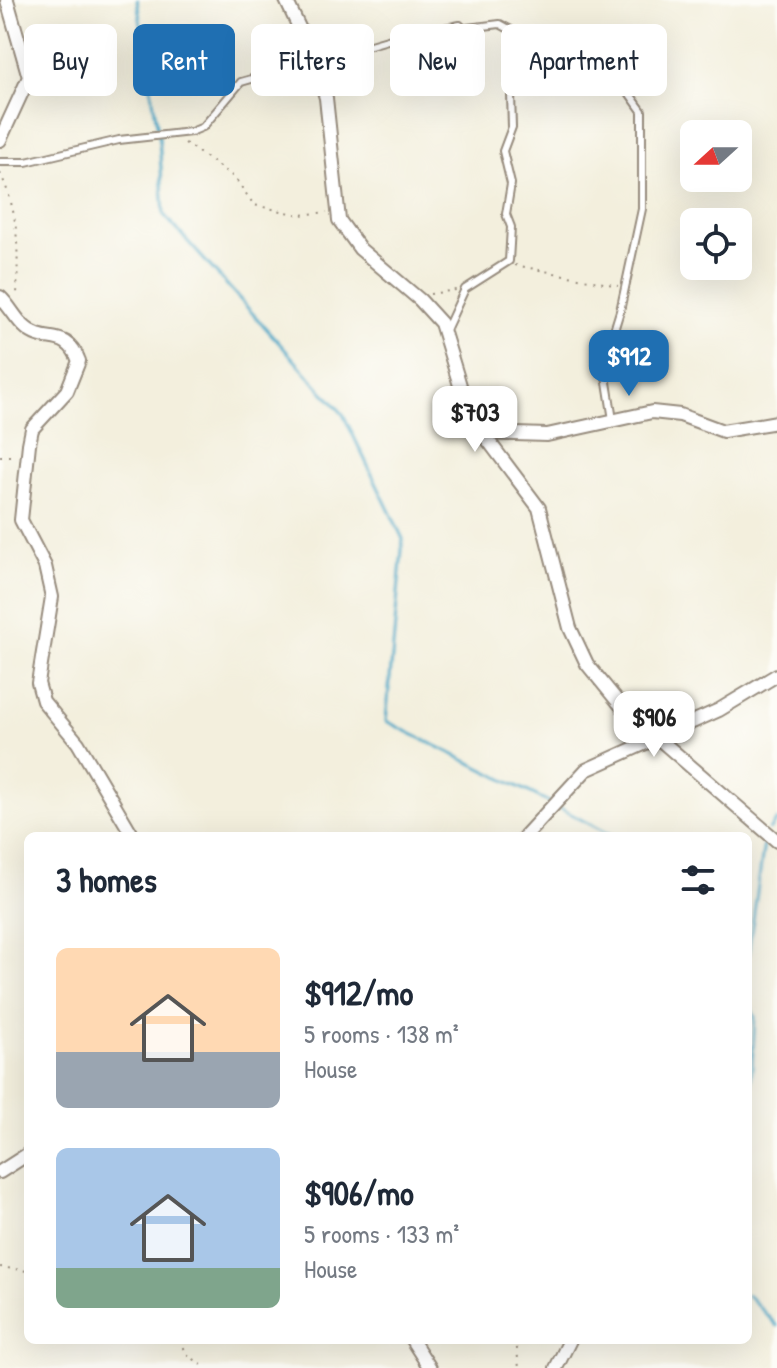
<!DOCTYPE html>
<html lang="en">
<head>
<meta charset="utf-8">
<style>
  :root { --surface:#fff; --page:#f6f6f7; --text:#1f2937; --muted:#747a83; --accent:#1f6fb2 }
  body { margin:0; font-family:"Patrick Hand",sans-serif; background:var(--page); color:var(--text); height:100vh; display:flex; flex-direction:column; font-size:30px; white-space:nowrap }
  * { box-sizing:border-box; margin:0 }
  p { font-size:26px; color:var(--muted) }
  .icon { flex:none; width:44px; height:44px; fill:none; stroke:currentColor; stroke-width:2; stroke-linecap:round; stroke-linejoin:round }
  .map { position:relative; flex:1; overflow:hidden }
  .details { position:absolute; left:24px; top:832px; width:728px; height:512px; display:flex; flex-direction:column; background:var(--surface); border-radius:12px; box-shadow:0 8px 32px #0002 }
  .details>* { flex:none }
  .guide { position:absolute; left:24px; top:24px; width:730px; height:72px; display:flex; gap:16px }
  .needle { width:52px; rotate:249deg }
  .controls { position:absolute; left:680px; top:120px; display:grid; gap:16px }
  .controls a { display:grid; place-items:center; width:72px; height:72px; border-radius:12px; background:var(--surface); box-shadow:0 8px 32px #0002; font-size:40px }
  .price { position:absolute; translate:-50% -68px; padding:0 18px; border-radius:16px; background:#fff; color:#222; font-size:26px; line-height:52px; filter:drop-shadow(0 2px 4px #0008) }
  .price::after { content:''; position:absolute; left:50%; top:48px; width:24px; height:18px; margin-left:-12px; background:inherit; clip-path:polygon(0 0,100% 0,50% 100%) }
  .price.selected { background:var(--accent); color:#fff }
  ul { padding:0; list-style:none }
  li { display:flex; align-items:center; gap:24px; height:200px; padding:0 32px }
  li span { display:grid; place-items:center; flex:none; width:224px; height:160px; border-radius:12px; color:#555 }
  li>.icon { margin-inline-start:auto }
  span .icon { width:96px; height:96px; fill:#fffc; stroke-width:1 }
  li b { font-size:34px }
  h2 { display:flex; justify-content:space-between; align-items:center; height:96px; padding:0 32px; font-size:34px }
  .pill { padding:0 28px; border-radius:12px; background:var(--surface); box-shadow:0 8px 32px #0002; font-size:28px; line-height:72px }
  .pill.selected { background:var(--accent); color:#fff }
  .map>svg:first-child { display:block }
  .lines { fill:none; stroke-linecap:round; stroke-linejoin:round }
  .stream { stroke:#47a6c6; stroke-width:3 }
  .service-casing { stroke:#978c7e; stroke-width:10 }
  .minor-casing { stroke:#978c7e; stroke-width:16 }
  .path { stroke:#978c7e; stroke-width:2; stroke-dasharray:2 6; stroke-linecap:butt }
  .service { stroke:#fff; stroke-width:6 }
  .minor { stroke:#fff; stroke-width:12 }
</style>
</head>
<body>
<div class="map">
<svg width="777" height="1368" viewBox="0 0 777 1368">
  <rect width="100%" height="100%" fill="#fdfcf7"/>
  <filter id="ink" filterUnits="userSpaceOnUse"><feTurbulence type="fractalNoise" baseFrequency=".0125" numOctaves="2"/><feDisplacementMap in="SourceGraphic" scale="16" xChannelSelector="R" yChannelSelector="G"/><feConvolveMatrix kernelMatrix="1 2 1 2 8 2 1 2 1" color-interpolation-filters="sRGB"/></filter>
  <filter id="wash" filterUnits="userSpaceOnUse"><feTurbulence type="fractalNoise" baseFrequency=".006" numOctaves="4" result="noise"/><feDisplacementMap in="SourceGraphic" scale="32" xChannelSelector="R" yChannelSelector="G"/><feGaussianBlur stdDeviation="1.8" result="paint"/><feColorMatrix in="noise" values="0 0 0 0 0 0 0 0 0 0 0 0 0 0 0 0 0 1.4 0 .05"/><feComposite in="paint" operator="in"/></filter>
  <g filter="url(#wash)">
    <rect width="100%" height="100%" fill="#f3efdd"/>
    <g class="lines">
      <g class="stream">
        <polyline points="137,0 159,137 164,215 343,414 403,539 386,721 549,802"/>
        <polyline points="556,806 612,836"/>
        <polyline points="769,830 777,820"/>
        <polyline points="748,955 765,836"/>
        <polyline points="748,1002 755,1017 748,1137"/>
        <polyline points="748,1295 777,1326"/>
      </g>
    </g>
  </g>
  <g filter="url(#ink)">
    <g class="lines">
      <g class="service-casing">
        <g id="service">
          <polyline points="467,28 500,24 529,40 596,65 622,83 642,111 642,209 620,311 604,363 613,420"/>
          <polyline points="0,162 26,162 119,140 191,132 203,127 241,82 398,37 460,25 479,44"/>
          <polyline points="446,330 465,289 509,261 511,227 506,214 511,184 503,151 512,127 510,62"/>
        </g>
      </g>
      <g class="minor-casing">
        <g id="minor">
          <polyline points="286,0 314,59 326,98 339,220 360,249 420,300 441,323 469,415 539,508 570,628 587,664 636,724 659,739 777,841"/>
          <polyline points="0,140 29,77 7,0"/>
          <path d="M0,297C10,306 16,320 26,328C46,346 66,327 79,361L67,391L32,429L29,444L21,520L45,566L52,597L38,683L43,701L78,743L133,836"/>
          <polyline points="480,433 547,435 652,412 680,415 723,431 777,422"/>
          <polyline points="525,836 586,770 719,710 777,675"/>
          <polyline points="0,1172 28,1154"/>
          <polyline points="412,1340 430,1368"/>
          <polyline points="556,1368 570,1340"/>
        </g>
      </g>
      <g class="path">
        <polyline points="185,143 235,178 254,205 300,215 327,212"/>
        <path d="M0,173C20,214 18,252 17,297"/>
        <polyline points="515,265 618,286"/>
        <polyline points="430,294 456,290"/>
        <polyline points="0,456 15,456"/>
        <polyline points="0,1267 28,1271"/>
        <polyline points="180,1340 187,1354 206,1368"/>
        <polyline points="516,1340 519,1368"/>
      </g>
      <use href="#service" class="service"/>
      <use href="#minor" class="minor"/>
    </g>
  </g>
</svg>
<div class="controls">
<a><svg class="needle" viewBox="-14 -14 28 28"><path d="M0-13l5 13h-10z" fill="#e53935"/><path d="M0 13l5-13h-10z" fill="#747a83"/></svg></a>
<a><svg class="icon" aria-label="locate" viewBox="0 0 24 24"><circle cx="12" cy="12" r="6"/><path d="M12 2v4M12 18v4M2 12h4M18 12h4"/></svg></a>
</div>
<b class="price selected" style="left:629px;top:398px">$912</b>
<b class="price" style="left:475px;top:454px">$703</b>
<b class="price" style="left:654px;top:759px">$906</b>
<div class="guide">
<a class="pill">Buy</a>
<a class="pill selected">Rent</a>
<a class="pill">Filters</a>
<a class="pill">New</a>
<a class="pill">Apartment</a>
</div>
<section class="details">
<h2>3 homes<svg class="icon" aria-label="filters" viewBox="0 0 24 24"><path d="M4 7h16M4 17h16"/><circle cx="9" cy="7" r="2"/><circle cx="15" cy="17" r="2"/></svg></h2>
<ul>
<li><span style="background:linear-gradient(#ffd9b3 65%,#9aa5b1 0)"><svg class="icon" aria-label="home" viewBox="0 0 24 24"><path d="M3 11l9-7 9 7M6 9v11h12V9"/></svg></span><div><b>$912/mo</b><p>5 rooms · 138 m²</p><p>House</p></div></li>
<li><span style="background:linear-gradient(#a9c7e8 75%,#7fa58c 0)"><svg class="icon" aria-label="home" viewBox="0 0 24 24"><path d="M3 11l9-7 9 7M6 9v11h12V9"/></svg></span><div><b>$906/mo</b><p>5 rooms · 133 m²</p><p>House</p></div></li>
</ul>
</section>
</div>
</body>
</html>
